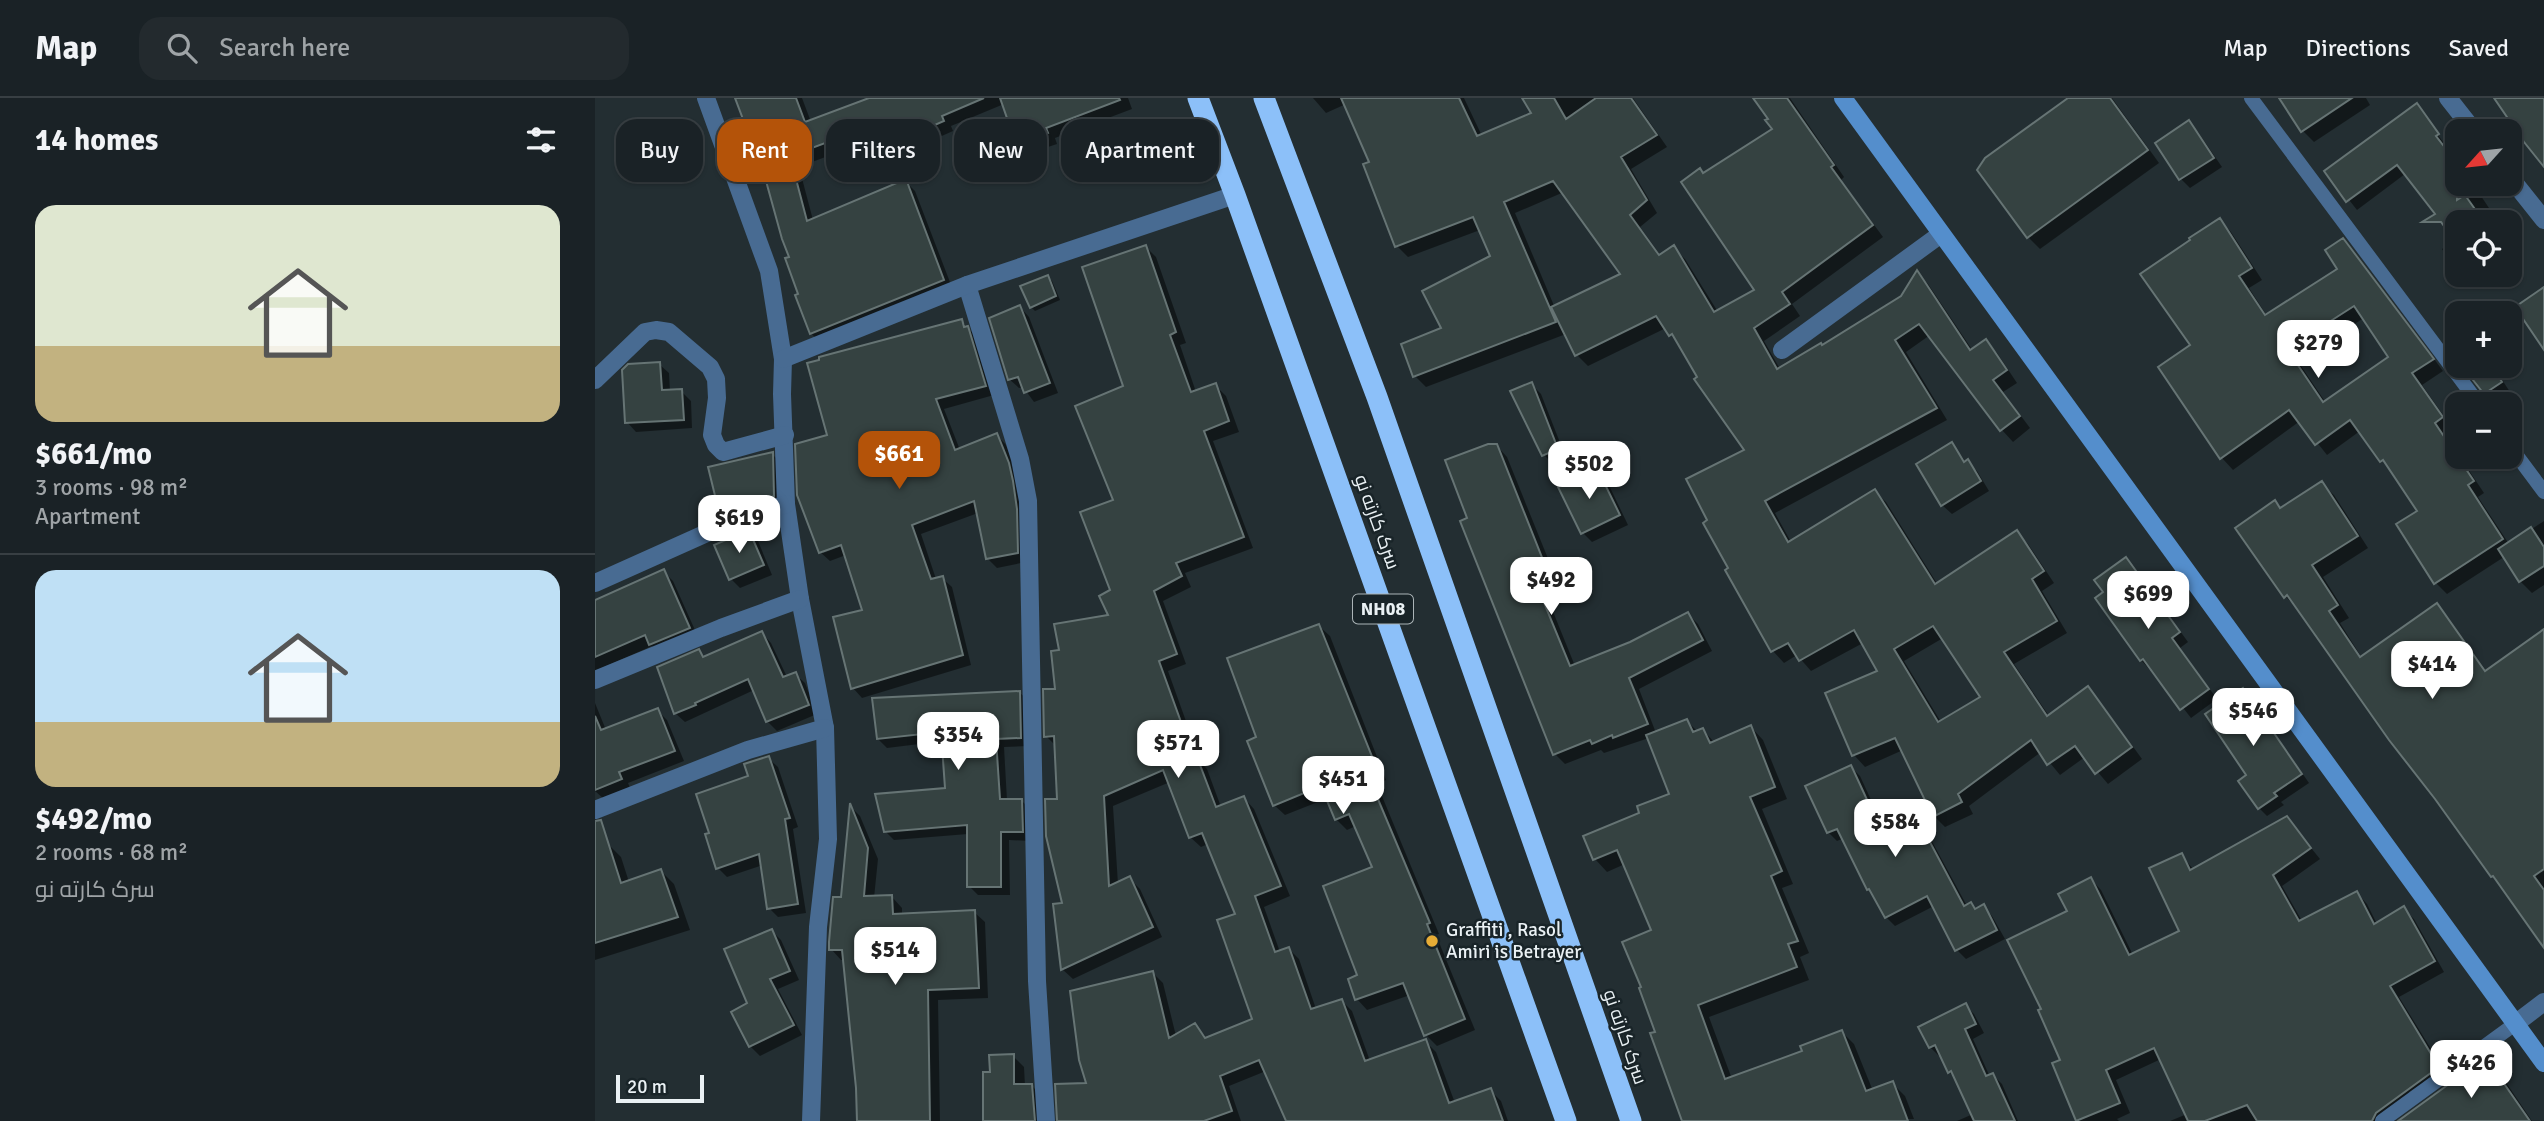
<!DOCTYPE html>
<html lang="en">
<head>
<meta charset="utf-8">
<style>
  :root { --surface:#1a2226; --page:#232a2e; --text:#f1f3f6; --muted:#9fa4a7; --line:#383f43; --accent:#b45309 }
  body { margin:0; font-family:Signika,Cairo,sans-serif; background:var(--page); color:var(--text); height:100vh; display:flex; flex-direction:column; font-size:26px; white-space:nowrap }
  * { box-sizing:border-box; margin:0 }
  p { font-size:23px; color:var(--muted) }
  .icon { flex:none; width:38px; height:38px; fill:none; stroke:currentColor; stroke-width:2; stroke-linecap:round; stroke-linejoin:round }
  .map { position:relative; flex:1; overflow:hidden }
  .panel { display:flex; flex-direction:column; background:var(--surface); width:595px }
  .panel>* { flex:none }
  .hud { position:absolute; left:21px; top:21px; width:665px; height:63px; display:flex; gap:14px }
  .needle { width:46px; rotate:243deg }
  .controls { position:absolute; left:1850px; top:21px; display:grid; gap:14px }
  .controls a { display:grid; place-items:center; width:77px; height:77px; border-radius:14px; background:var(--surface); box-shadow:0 2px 5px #0004,0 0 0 2px var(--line); font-size:35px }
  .scale { position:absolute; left:21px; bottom:18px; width:88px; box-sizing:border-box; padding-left:7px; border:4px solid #eaf1f4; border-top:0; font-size:19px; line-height:24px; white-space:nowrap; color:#eaf1f4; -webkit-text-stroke:5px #192428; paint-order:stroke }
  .price { position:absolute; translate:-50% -60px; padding:0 16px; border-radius:14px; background:#fff; color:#222; font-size:23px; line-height:46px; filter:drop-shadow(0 2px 4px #0008) }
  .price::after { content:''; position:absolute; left:50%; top:42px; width:21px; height:16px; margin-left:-10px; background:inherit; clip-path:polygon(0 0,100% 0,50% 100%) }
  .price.on { background:var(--accent); color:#fff }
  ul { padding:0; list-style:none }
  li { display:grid; align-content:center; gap:14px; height:371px; padding:0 35px }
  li+li { border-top:2px solid var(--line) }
  li span { display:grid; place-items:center; height:217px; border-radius:21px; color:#555 }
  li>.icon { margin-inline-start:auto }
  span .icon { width:126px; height:126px; fill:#fffc; stroke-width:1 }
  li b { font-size:30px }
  h2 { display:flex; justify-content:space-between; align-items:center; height:84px; padding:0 35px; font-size:30px }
  .chip { padding:0 24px; border-radius:21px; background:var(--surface); box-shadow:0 2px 5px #0004,0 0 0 2px var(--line); font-size:24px; line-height:63px }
  .chip.on { background:var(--accent); color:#fff }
  header { display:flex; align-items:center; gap:42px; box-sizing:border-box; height:98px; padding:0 35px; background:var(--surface); border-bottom:2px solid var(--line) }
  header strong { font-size:33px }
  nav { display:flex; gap:38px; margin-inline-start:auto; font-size:24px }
  .search { width:490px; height:63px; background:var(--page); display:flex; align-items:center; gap:18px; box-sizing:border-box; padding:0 24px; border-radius:21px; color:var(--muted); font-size:26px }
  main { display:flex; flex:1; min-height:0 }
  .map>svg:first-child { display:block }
  .shadow { fill:#0007; fill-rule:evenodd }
  .building { fill:#354241; stroke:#667474; stroke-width:2; fill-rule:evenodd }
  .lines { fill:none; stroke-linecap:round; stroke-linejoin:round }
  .lane { stroke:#486b92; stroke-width:14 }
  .street { stroke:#486b92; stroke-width:18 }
  .secondary { stroke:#548ecc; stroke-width:18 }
  .highway { stroke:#8cc0f9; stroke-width:21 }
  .poi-dot { fill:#e6ac36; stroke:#192428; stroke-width:2.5 }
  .labels { text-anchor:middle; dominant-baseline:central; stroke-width:5; stroke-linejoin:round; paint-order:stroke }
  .shield { fill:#192428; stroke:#abb4b7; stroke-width:2 }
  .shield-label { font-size:18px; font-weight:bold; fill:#eaf1f4 }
  .street-label { font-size:19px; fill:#eaf1f4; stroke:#192428 }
  .poi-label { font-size:19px; fill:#eaf1f4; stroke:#192428; text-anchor:start }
</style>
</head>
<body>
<header>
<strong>Map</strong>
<div class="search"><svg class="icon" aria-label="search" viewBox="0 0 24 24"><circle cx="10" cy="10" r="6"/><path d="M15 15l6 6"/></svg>Search here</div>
<nav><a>Map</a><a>Directions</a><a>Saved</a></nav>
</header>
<main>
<section class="panel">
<h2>14 homes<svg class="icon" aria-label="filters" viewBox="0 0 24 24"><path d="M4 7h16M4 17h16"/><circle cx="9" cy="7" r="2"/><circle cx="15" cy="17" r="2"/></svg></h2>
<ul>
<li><span style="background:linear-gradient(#dfe7d0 65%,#c2b280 0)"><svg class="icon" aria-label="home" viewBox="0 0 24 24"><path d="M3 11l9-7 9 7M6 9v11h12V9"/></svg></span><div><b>$661/mo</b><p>3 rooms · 98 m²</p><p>Apartment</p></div></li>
<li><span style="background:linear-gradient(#bfe0f5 70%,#c2b280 0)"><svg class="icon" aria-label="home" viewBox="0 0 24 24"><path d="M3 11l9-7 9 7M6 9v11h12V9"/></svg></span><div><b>$492/mo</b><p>2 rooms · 68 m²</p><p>سرک کارته نو</p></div></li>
</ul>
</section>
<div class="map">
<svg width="1949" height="1023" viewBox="0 0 1949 1023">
  <rect width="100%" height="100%" fill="#232e32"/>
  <g class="shadow">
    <polygon points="141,0 207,0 216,24 279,0 533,0 537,11 460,40 462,46 432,56 422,45 409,6 356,28 358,33 313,53 303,42 299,33 204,69 218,122 310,83 320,93 358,192 226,246 216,235 162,43 155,36"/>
    <path d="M718,0H869L887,38L938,16L929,0H1038L1072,49L1036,71L1062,115L1045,129L1066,158L1079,150L1090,161L1123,214L1161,192L1109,76L1179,32L1175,21L1161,0H1195L1249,79L1246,82L1288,139L1197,206L1205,218L1169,243L1185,271L1228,249L1307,200L1322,175L1333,186L1378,253L1391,244L1402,255L1422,285L1408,294L1435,330L1418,344L1407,332L1335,237L1311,254L1352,322L1180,415L1196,444L1279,393L1291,404L1343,487L1421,434L1433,446L1459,485L1447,493L1472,535L1419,566L1454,618L1493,591L1504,602L1547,661L1513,686L1490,659L1465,677L1446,654L1374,708L1378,716L1350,729L1339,718L1308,652L1270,669L1259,657L1285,573L1268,545L1216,573L1202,557L1189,565L1178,553L1132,473L1135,471L1115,423L1151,352L1085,247L1071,230L993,268L982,257L971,236L831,289L820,278L897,159L885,132L813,159L802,148L776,65L751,6L731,15ZM969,94L1028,177L960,210L920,115ZM1348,540L1388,599L1346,624L1309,563Z"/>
    <polygon points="1476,0 1517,0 1564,65 1445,151 1433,139"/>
    <polygon points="1686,0 1771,0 1775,7 1719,44 1708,33"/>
    <polygon points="1822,7 1829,14 1827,14 1848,44 1850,43 1852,45 1849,47 1862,64 1862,86 1878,86 1898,116 1889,122 1890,124 1862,124 1862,173 1847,151 1861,141 1810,76 1762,112 1732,74"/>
    <polygon points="1594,25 1603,34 1627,69 1595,90 1586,81"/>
    <path d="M1625,122L1636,134L1667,182L1654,190L1672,218L1745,171L1748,142L1759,153L1848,273L1827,287L1858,331L1850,337L1862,355V359H1865L1889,395L1883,399L1914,446L1949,423V487L1937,495L1925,483L1909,459L1852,496L1841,485L1803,427L1824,413L1798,374L1765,333L1732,357L1705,323L1638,372L1627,360L1565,269L1597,248ZM1769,220L1795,260L1731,305L1702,262Z"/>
    <polygon points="551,149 561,159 591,245 585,247 601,294 620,287 631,298 644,334 618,343 658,450 590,475 596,489 568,503 591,566 573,573 606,665 612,671 626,709 649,700 659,711 695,798 669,809 685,854 694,851 704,861 721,911 747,903 757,913 775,963 830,943 841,954 860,1005 895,992 906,1003 913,1023 693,1023 671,973 634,988 646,1023 533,1023 558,875 568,885 581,938 600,927 613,941 659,922 642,817 613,746 606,749 595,739 575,684 518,708 523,786 534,780 545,791 567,839 478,881 467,871 470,806 461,648 451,638 462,592 466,554 516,518 521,403 530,289"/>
    <polygon points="1865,177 1891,177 1875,188"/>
    <polygon points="452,179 457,183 465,202 440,213 436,209"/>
    <polygon points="425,209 434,219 463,295 439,304 428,289 424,290 414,281"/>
    <path d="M366,223L382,239L399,297L349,311L365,352L402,337L411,347L423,377L431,464L402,470L392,460L383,415L326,436L341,481L347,480L357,489L376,567L267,600L258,590L269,514L251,457L235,463L225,454L234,338ZM253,442L255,445L228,455V451Z"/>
    <polygon points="1862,241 1862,256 1855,246"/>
    <polygon points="64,266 74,275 75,294 86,293 96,303 97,330 41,334 32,324"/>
    <polygon points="1870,268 1898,268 1915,294 1899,304"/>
    <polygon points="936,286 946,296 971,360 958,366 949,357"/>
    <polygon points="1357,346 1371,364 1382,373 1394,393 1357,416 1347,407"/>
    <polygon points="902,348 912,359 958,473 944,479 980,568 1035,545 1093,516 1103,526 1117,553 1044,591 1061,635 1092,623 1103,634 1108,632 1120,645 1156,629 1168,642 1192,701 1167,711 1198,786 1187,790 1214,855 1205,859 1214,882 1114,919 1137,981 1209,954 1247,934 1259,946 1278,993 1297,985 1310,998 1319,1021 1089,1023 1062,935 1059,833 1030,766 1012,774 1000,761 1046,716 1076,697 1054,640 1009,655 1006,652 970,666 960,656 874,421"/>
    <polygon points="177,356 186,365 188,407 136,426 127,417"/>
    <polygon points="1002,372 1011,381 1033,427 997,444 988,435"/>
    <polygon points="1727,386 1739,397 1773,450 1728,479 1754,520 1745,525 1767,560 1842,507 1853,519 1892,574 1949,533 1949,847 1702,510 1690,498 1686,412"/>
    <polygon points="154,434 163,443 177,477 145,490 136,481"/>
    <polygon points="1531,461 1540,471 1593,544 1585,550 1622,601 1596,620 1557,570 1555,572 1546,562 1502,501 1511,494"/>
    <polygon points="68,473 78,483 104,541 65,557 57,548 0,573 0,503"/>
    <polygon points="724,528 735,538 791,682 782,686 844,836 841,837 880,932 842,948 831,937 815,897 772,912 762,901 779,770 761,728 752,732 741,721 733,700 690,717 679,707 663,640"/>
    <polygon points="167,535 176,545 192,579 200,576 210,585 222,616 182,633 172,623 159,592 90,624 80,615 104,553 111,560"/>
    <polygon points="1648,593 1656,601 1714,685 1686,704 1689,707 1672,718 1664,710 1654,678"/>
    <polygon points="424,594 434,603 434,648 409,649 412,702 426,702 436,712 436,743 414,742 415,797 383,797 374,788 373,736 299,742 290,733 351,692 349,643 292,650 283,641"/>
    <polygon points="0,605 11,632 62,612 72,622 89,663 33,685 36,692 10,702 0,693"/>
    <polygon points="173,660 183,669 203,729 198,731 211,815 183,819 174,810 168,767 132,779 123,770 117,736 155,679"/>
    <polygon points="1256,669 1265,678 1289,730 1318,716 1327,725 1372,808 1376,806 1382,812 1388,808 1397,818 1410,841 1371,861 1362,852 1339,808 1300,828 1291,819 1274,791 1249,740 1242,743 1233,734"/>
    <polygon points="256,709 265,718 283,761 279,800 297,799 307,810 307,817 379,814 390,824 393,900 343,902 345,1023 264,1023 263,990 250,862 246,862 236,851 247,800"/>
    <polygon points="1692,720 1725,761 1687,788 1707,823 1762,795 1772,806 1782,826 1809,811 1819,821 1849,874 1804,899 1849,972 1814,994 1820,1005 1792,1023 1575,1023 1592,1016 1566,961 1521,982 1535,1015 1522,1021 1524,1023 1483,1023 1459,966 1467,963 1448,912 1474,814 1496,781 1506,792 1538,857 1587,834 1586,757 1599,772"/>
    <polygon points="13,746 26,759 34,784 66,773 79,786 95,832 0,862 0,750"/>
    <polygon points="177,833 186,842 204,882 183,891 207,937 165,958 155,948 155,906"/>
    <polygon points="1370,907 1379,916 1389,935 1378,941 1395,979 1398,977 1407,986 1423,1023 1362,1023 1378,1016 1362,981 1354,974 1347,957 1344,958 1335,949"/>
    <polygon points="418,958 429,969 430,988 437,988 448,999 449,1023 390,1023 397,976"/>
    <polygon points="1892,963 1906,977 1937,1023 1872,1023"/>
  </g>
  <g class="building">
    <polygon points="140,0 201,0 210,24 274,0 389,0 347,18 349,23 301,44 292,22 195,58 212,123 311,81 349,182 215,236 200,197 203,196 190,160 194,159 187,141 158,36 154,37"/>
    <polygon points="405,0 524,0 525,2 451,30 453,35 421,46"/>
    <path d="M746,0H864L882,38L936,15L927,0H959L971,21L1001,0H1036L1062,37L1026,59L1052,102L1035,117L1064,157L1079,147L1119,214L1159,192L1086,84L1105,70L1108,75L1177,31L1170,22L1173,21L1158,0H1192L1239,67L1236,69L1278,127L1187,194L1195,206L1159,230L1182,271L1226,245L1227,247L1306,198L1322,172L1375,252L1391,241L1412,272L1398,282L1425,318L1405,333L1324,226L1300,242L1342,310L1170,403L1193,444L1280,391L1340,486L1422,432L1449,473L1437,481L1462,523L1409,554L1452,618L1493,588L1537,649L1500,676L1480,648L1452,667L1436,642L1363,696L1367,704L1338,719L1300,640L1257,658L1230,595L1282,573L1259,532L1204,563L1193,545L1176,554L1130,472L1133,470L1108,425L1112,422L1091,381L1149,352L1099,281L1102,279L1077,236L1074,238L1061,218L980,258L956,209L1025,176L958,83L909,104L961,224L818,279L806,246L846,230L827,193L895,158L878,119L800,149L768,66L774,64ZM1338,528L1385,599L1343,624L1299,551Z"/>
    <polygon points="1473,0 1515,0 1553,52 1432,140 1382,72 1390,60"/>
    <polygon points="1684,0 1757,0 1706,34"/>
    <polygon points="1899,0 1949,0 1949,69 1929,44"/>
    <polygon points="1822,5 1844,36 1841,38 1862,65 1862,102 1870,97 1889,124 1862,124 1862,146 1846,124 1827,124 1840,116 1802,67 1751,104 1729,73"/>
    <polygon points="1594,22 1619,60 1584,82 1560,45"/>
    <path d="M1625,120L1657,170L1644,178L1670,217L1742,171L1730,152L1748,140L1839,261L1817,275L1848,319L1840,325L1879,383L1873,387L1908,441L1839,486L1801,426L1822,413L1788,362L1785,364L1755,322L1720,347L1694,312L1625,361L1563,269L1595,247L1545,176L1595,142L1594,140ZM1759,208L1793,259L1728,304L1692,251Z"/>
    <polygon points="551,147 581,234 575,237 596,294 621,285 634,323 609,333 649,439 581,465 587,478 559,493 582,556 564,563 599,660 602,659 621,709 649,698 686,788 660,798 680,854 694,849 716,911 747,901 770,963 831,941 854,1005 896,990 908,1023 691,1023 664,962 625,978 637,1013 609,1023 462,1023 460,986 491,985 484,962 475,893 558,873 574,940 600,925 610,940 657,921 622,822 640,816 607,735 594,740 568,672 509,698 514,788 535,778 558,829 466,872 458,806 467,805 451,738 450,701 462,701 459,638 449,639 448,591 460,591 456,553 464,552 459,526 513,517 504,498 515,492 485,414 518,402 480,308 528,288 487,169"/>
    <polygon points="453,177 461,198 435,210 425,188"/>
    <polygon points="1949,189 1949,252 1920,209"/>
    <polygon points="425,207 455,285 429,295 423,279 413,282 394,220"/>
    <polygon points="367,221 369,229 373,228 391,288 341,301 360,352 402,335 414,365 418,383 422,411 423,455 391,461 379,403 317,427 336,481 348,478 368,557 256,591 238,519 267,512 246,447 224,455 202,397 200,346 232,337 212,265 224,262 224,259"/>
    <polygon points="65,264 67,292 87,291 89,322 30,325 27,272 33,266"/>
    <polygon points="1867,268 1897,268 1907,284 1889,296"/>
    <polygon points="937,284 963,351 947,358 915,293"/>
    <polygon points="1357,344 1369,364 1373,361 1386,383 1346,408 1321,366"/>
    <polygon points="893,346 902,346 948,462 934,468 975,568 1035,544 1093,514 1108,542 1034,580 1053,626 1018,640 1017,637 997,646 995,642 958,657 865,423 872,420 850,362"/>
    <polygon points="178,354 179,398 125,418 113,369"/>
    <polygon points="1002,370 1025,417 986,436 963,389"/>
    <polygon points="1727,383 1763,438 1717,467 1743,507 1734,513 1765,559 1842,505 1890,573 1949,531 1949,771 1939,778 1949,792 1949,850 1898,778 1896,779 1840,701 1794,642 1692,497 1689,500 1640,430 1680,402 1685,410"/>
    <polygon points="1936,429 1949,449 1949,468 1924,484 1903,451"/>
    <polygon points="154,432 169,467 134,482 119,447"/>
    <polygon points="1531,459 1585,534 1577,540 1614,591 1585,612 1548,561 1545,563 1500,500 1508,494 1499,482"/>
    <polygon points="69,471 95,530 54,547 50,537 0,559 0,502"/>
    <polygon points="724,526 782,671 772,675 835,825 832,826 870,921 829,938 808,885 760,902 753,881 762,877 728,788 777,769 754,716 740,722 726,688 678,708 652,643 661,639 632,560"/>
    <polygon points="167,533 188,579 201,574 214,607 171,624 153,581 100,605 101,607 79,616 62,569 104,551 108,559"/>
    <polygon points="1648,590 1707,676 1679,695 1682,698 1663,711 1643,683 1651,677 1610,616"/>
    <polygon points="425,593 426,640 401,641 405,701 427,701 428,734 406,734 406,789 372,789 372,727 289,734 280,696 350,690 346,634 282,641 277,600"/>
    <polygon points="63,610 80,653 24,674 27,681 0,692 0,618 6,632"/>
    <polygon points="1092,621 1098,634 1108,630 1115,645 1156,627 1180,689 1155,699 1187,773 1176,778 1203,843 1193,846 1202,869 1103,907 1130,981 1207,953 1205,948 1247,932 1271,993 1298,983 1313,1023 1087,1023 1055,935 1060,934 1044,890 1046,889 1027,844 1056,832 1022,752 998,762 988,738 1044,715 1042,708 1074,696 1051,637"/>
    <polygon points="174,658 195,720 190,721 203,806 172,811 164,756 121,771 110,736 114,735 101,696 153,678 149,666"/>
    <polygon points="1256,667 1285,730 1319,714 1369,808 1376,804 1380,811 1389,806 1402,832 1360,853 1332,798 1290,820 1274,791 1272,792 1242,731 1232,735 1210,688"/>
    <polygon points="255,705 273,750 269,798 297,797 298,816 380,812 384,890 333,892 335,1023 262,1023 261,990 247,852 234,852 234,844 238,799 246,799"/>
    <polygon points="1692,718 1716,750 1678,777 1704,823 1762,793 1779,826 1809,808 1840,863 1795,888 1844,969 1781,1015 1777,1023 1662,1023 1652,1007 1610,1023 1593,1023 1559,950 1511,972 1525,1005 1481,1023 1457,965 1465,962 1443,912 1446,911 1412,842 1472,813 1463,796 1496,779 1534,857 1584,833 1554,770 1587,755 1595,772"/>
    <polygon points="6,722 26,785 66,771 83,819 0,845 0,723"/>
    <polygon points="177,831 195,873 175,881 199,927 154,949 136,914 152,905 129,851"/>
    <polygon points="1371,905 1381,926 1370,931 1391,978 1398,975 1420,1023 1379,1023 1356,973 1353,975 1340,947 1334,950 1323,929"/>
    <polygon points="419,956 419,986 437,986 440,1023 388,1023 388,974 395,974 394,957"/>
    <polygon points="1892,961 1935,1023 1803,1023 1854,986"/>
  </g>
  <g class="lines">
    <g class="lane">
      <polyline points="1656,0 1884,306"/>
      <polyline points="1914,347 1949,394"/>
      <polyline points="1787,1023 1920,926"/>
    </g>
    <g class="street">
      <polyline points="111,0 174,173 188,261 187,296 191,406 205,501 230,630 233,741 223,829 216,1023"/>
      <polyline points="1853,0 1879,33"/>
      <polyline points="1914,78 1949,122"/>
      <polyline points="372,187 425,361 433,403 442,883 451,1023"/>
      <polyline points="1187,252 1346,136"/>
      <polyline points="188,261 372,187 640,97"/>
      <polyline points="0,282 50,234 61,232 74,234 115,269 121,281 122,300 117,337 121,347 128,354 190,337"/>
      <polyline points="0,485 114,434 191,406"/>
      <polyline points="0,582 126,530 205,501"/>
      <polyline points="0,712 153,652 230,630"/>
      <polyline points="1920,926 1949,904"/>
    </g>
    <polyline class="secondary" points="1248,0 1949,965"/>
    <g class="highway">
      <polyline points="603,0 640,97 971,1023"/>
      <polyline points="669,0 782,299 1036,1023"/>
    </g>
  </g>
  <circle class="poi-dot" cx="837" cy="843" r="7"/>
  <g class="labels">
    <rect class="shield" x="758" y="496.5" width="60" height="29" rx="5"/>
    <g class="shield-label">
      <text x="788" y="511">NH08</text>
    </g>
    <g class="street-label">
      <text transform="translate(782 424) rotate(70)">سرک کارته نو</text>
      <text transform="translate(1030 939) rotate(71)">سرک کارته نو</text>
    </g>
    <g class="poi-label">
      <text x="851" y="832">Graffiti , Rasol<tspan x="851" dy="22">Amiri is Betrayer</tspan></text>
    </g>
  </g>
</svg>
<div class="controls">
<a><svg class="needle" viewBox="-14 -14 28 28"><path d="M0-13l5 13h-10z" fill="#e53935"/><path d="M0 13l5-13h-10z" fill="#9fa4a7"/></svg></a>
<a><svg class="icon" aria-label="locate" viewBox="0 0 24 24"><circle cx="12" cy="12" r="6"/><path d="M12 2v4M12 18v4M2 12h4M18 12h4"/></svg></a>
<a>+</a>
<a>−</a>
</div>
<div class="scale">20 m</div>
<b class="price" style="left:1723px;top:282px">$279</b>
<b class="price on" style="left:304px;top:393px">$661</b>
<b class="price" style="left:994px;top:403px">$502</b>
<b class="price" style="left:144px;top:457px">$619</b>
<b class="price" style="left:956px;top:519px">$492</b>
<b class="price" style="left:1553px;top:533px">$699</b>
<b class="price" style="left:1837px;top:603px">$414</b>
<b class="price" style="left:1658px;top:650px">$546</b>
<b class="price" style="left:363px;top:674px">$354</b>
<b class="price" style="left:583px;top:682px">$571</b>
<b class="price" style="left:748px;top:718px">$451</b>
<b class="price" style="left:1300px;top:761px">$584</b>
<b class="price" style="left:300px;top:889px">$514</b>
<b class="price" style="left:1876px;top:1002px">$426</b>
<div class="hud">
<a class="chip">Buy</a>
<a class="chip on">Rent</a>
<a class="chip">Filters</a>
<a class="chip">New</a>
<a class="chip">Apartment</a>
</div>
</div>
</main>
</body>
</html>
